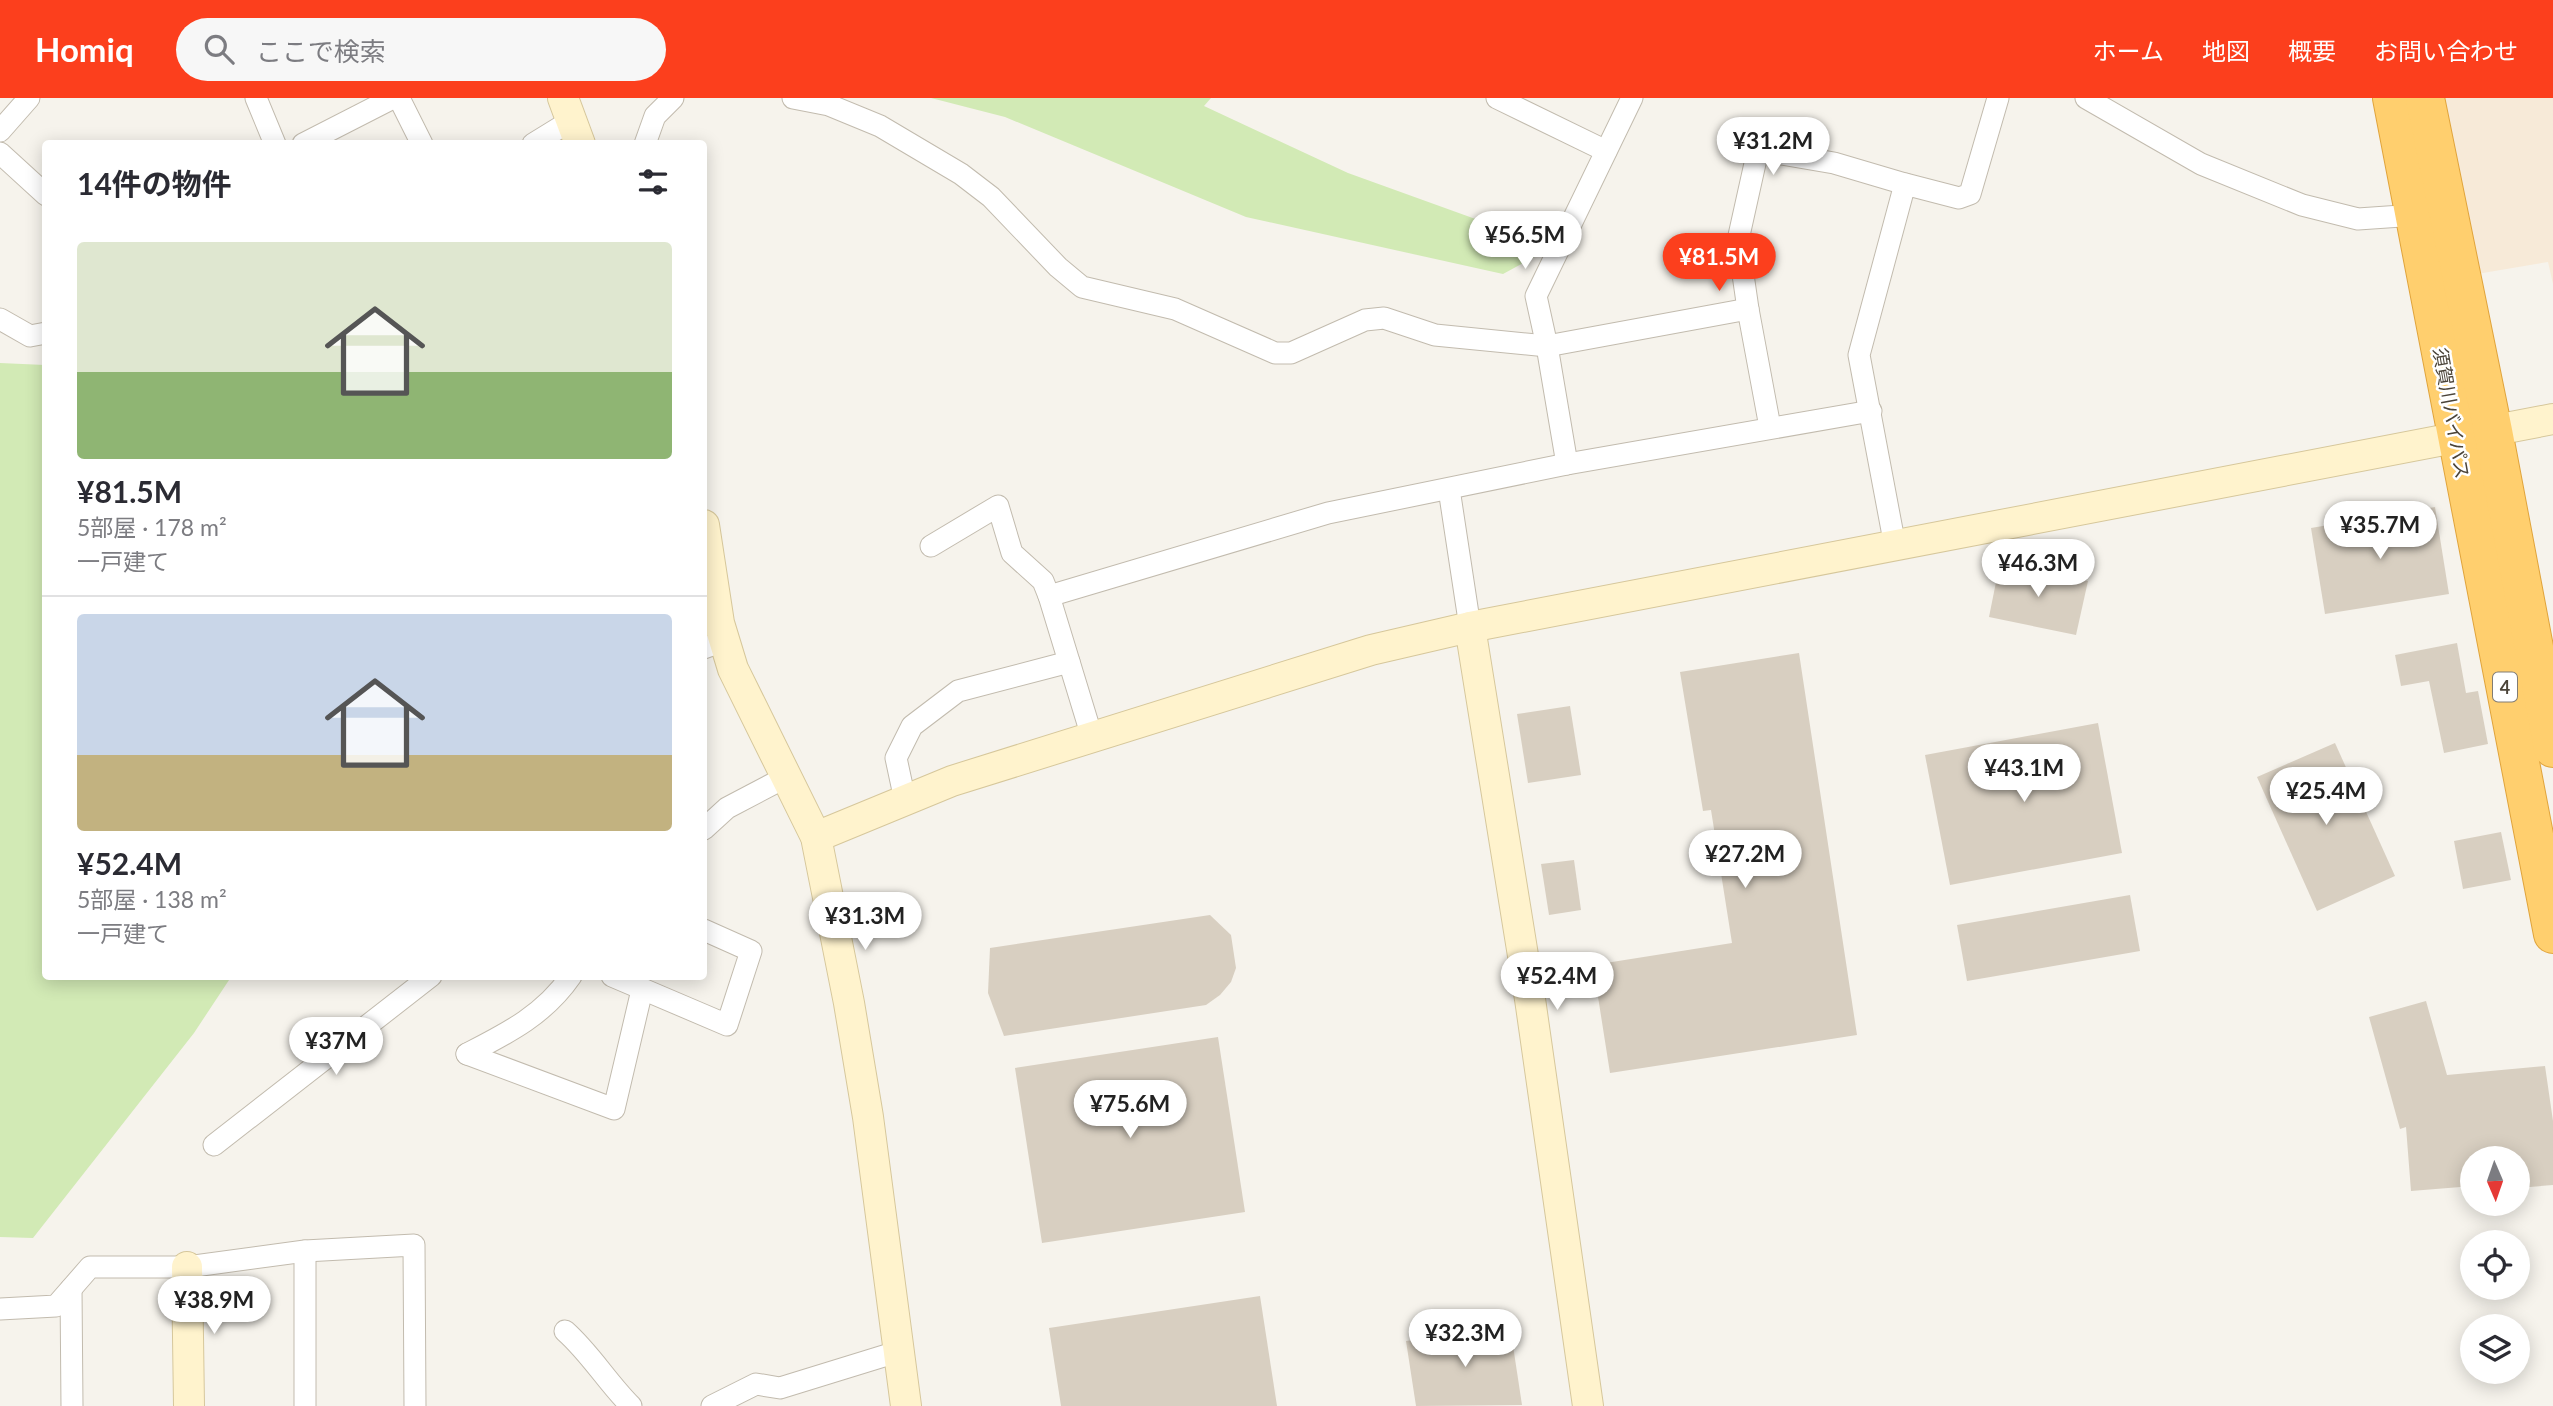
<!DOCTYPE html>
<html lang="ja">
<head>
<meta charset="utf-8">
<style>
  :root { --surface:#fff; --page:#f7f7f7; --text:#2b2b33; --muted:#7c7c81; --line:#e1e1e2; --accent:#fc3f1d }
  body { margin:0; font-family:Lato,"Noto Sans JP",sans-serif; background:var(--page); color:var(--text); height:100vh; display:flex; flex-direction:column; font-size:26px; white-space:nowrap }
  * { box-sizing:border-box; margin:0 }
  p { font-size:23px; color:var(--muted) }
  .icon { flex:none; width:38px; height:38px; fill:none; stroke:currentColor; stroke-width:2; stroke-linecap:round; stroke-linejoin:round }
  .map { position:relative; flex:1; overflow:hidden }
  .drawer { position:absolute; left:42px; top:42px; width:665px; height:840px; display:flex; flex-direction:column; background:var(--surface); border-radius:7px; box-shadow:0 4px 18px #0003 }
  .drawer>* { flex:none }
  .needle { width:46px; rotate:178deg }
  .fabs { position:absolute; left:2460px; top:1048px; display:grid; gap:14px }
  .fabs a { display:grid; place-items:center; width:70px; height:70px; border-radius:50%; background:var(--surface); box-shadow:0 4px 18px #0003; font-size:35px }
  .price { position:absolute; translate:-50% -60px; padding:0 16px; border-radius:24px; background:#fff; color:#222; font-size:23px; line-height:46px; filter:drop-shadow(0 2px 4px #0008) }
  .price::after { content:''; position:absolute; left:50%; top:42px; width:21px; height:16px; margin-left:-10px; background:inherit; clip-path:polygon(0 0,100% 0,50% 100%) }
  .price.active { background:var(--accent); color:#fff }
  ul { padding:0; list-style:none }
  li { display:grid; align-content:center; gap:14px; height:371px; padding:0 35px }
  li+li { border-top:2px solid var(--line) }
  li span { display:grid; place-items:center; height:217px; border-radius:7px; color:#555 }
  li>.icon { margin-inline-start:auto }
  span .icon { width:126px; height:126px; fill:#fffc; stroke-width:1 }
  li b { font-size:30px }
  h2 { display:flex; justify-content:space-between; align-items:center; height:84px; padding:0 35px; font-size:30px }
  header { display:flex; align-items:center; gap:42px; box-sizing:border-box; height:98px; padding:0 35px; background:var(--accent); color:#fff }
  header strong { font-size:33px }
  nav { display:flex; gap:38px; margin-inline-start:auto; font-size:24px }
  .search { width:490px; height:63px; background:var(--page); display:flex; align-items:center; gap:18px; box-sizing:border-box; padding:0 24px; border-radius:38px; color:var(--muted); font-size:26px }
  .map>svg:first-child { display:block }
  .commercial { fill:#f7ead8 }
  .green { fill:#d2eab5 }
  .building { fill:#d8cfc1 }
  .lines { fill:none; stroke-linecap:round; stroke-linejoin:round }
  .street-casing { stroke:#c2bbae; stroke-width:23 }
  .secondary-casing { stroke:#d6c79b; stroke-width:32 }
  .highway-casing { stroke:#e0a43c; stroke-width:40 }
  .street { stroke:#fff; stroke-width:21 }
  .secondary { stroke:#fff3cd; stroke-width:30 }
  .highway { stroke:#ffcf6e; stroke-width:38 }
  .labels { text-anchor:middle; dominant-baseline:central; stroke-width:5; stroke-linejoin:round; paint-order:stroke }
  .shield { fill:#fff; stroke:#817c74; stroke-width:2 }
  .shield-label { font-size:18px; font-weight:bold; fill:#4b4439 }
  .street-label { font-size:19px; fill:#4b4439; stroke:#fff }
</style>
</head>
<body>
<header>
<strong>Homiq</strong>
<div class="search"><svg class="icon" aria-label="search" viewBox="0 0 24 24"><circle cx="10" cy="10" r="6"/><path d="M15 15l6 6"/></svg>ここで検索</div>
<nav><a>ホーム</a><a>地図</a><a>概要</a><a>お問い合わせ</a></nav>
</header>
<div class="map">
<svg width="2553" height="1308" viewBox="0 0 2553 1308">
  <rect width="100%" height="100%" fill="#f6f3ec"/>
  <polygon class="commercial" points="2441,0 2553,0 2553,186 2548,164 2477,176"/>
  <g class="green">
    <polygon points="931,0 1211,0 1204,8 1348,75 1553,149 1503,176 1246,119 1005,19"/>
    <polygon points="0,265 45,267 46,878 231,879 194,935 33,1140 0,1139"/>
  </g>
  <g class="building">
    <polygon points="2435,409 2449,496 2325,516 2311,430"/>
    <polygon points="2000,464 2088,483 2076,537 1989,519"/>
    <polygon points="2457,545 2466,595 2478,593 2488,646 2444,655 2429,583 2401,588 2395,557"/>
    <polygon points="1799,555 1857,937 1610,975 1593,867 1732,845 1711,712 1703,713 1680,574"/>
    <polygon points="1570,608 1581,677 1528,685 1517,616"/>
    <polygon points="2098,625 2122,755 1950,787 1925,657"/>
    <polygon points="2335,645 2395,778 2317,813 2257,679"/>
    <polygon points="2501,734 2511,782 2463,791 2454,743"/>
    <polygon points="1574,762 1581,812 1549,817 1541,766"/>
    <polygon points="2130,797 2140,853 1967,883 1957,827"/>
    <polygon points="1210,817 1231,837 1236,870 1231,884 1220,897 1206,907 1004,938 988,895 990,850"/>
    <polygon points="2426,903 2447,977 2545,968 2553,1023 2553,1087 2518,1090 2518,1060 2473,1060 2473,1088 2411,1093 2406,1029 2400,1031 2369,919"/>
    <polygon points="1218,939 1245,1114 1042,1145 1015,970"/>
    <polygon points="1260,1198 1277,1308 1061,1308 1049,1230"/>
    <polygon points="1510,1228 1522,1307 1416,1308 1406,1243"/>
  </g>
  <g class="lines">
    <g class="street-casing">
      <g id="street">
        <polyline points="256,0 275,46"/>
        <polyline points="399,0 422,46"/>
        <polyline points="793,0 829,7 880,28 961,76 991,99 1058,169 1082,189 1175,211 1275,255 1291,255 1365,222 1384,220 1435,237 1547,248 1748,211 1770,329"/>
        <polyline points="1497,0 1606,53"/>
        <polyline points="2086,0 2201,66 2302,107 2358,121 2416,117"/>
        <polyline points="0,33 29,0"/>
        <polyline points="303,46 393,0"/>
        <polyline points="533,46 572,22"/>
        <polyline points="645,46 655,18 673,0"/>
        <polyline points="0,55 46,97"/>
        <polyline points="1748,211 1738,142 1758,52 1834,65 1905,86"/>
        <polyline points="0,221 30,238 46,235"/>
        <polyline points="1567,366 1547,248 1536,198 1632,0"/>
        <polyline points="1449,391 1470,529"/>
        <polyline points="931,448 998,408 1012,455 1043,483 1049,498"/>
        <polyline points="1895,448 1859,257 1905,86 1959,100 1970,96 1998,0"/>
        <polyline points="704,550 723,543"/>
        <polyline points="1092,639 1049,498 1328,415 1567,366 1871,313"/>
        <polyline points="905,702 896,660 912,628 958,593 1069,564"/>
        <polyline points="704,731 727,710 786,679"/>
        <polyline points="612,878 727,927 751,853 704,832"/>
        <polyline points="467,956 614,1011 642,892"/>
        <path d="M467,956C508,935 544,917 571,878"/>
        <polyline points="214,1047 431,878"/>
        <polyline points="71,1191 72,1308"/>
        <polyline points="0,1211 56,1208 90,1169 187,1169 305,1153 414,1147 415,1308"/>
        <path d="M565,1233C590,1255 607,1284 631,1308"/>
        <polyline points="305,1308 305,1153"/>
        <polyline points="712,1308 756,1286 780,1290 900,1253"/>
      </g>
    </g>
    <g class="secondary-casing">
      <g id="secondary">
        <polyline points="563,0 580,46"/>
        <polyline points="704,427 719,525 733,571 816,739 849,905 868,1019 906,1308"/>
        <polyline points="1470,529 1530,901 1588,1308"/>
        <polyline points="816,739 952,683 1371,552 1470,529 2553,321"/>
        <polyline points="187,1169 189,1308"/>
      </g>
    </g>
    <g class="highway-casing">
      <g id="highway">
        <polyline points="2392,0 2553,836"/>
        <polyline points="2425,0 2493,333 2553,650"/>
      </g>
    </g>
    <use href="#street" class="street"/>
    <use href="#secondary" class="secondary"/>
    <use href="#highway" class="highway"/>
  </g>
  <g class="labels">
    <rect class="shield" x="2493" y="574.5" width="24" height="29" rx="5"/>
    <g class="shield-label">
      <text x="2505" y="589">4</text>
    </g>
    <g class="street-label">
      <text transform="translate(2452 315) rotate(80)">須賀川バイパス</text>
    </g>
  </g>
</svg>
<div class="fabs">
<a><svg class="needle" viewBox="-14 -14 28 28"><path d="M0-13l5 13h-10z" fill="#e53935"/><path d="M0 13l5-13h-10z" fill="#7c7c81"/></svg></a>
<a><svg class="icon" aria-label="locate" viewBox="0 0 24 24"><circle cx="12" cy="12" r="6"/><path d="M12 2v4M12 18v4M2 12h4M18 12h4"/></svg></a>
<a><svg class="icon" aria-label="layers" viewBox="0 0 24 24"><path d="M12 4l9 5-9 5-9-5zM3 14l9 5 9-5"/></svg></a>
</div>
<b class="price" style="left:1773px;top:79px">¥31.2M</b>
<b class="price" style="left:1525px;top:173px">¥56.5M</b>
<b class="price active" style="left:1719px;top:195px">¥81.5M</b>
<b class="price" style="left:2380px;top:463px">¥35.7M</b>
<b class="price" style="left:2038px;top:501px">¥46.3M</b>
<b class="price" style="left:2024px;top:706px">¥43.1M</b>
<b class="price" style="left:2326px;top:729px">¥25.4M</b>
<b class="price" style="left:1745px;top:792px">¥27.2M</b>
<b class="price" style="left:865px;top:854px">¥31.3M</b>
<b class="price" style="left:1557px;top:914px">¥52.4M</b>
<b class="price" style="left:336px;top:979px">¥37M</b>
<b class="price" style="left:1130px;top:1042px">¥75.6M</b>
<b class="price" style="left:214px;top:1238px">¥38.9M</b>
<b class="price" style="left:1465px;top:1271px">¥32.3M</b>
<section class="drawer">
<h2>14件の物件<svg class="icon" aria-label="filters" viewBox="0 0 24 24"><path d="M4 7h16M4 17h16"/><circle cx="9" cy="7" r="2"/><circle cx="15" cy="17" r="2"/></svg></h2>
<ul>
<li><span style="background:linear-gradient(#dfe7d0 60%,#8fb573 0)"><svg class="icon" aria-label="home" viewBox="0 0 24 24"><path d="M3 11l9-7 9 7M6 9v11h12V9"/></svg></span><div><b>¥81.5M</b><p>5部屋 · 178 m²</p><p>一戸建て</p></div></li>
<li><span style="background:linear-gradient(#c9d6e8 65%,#c2b280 0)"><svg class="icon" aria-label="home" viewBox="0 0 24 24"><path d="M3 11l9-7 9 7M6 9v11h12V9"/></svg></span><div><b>¥52.4M</b><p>5部屋 · 138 m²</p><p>一戸建て</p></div></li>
</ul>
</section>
</div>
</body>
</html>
